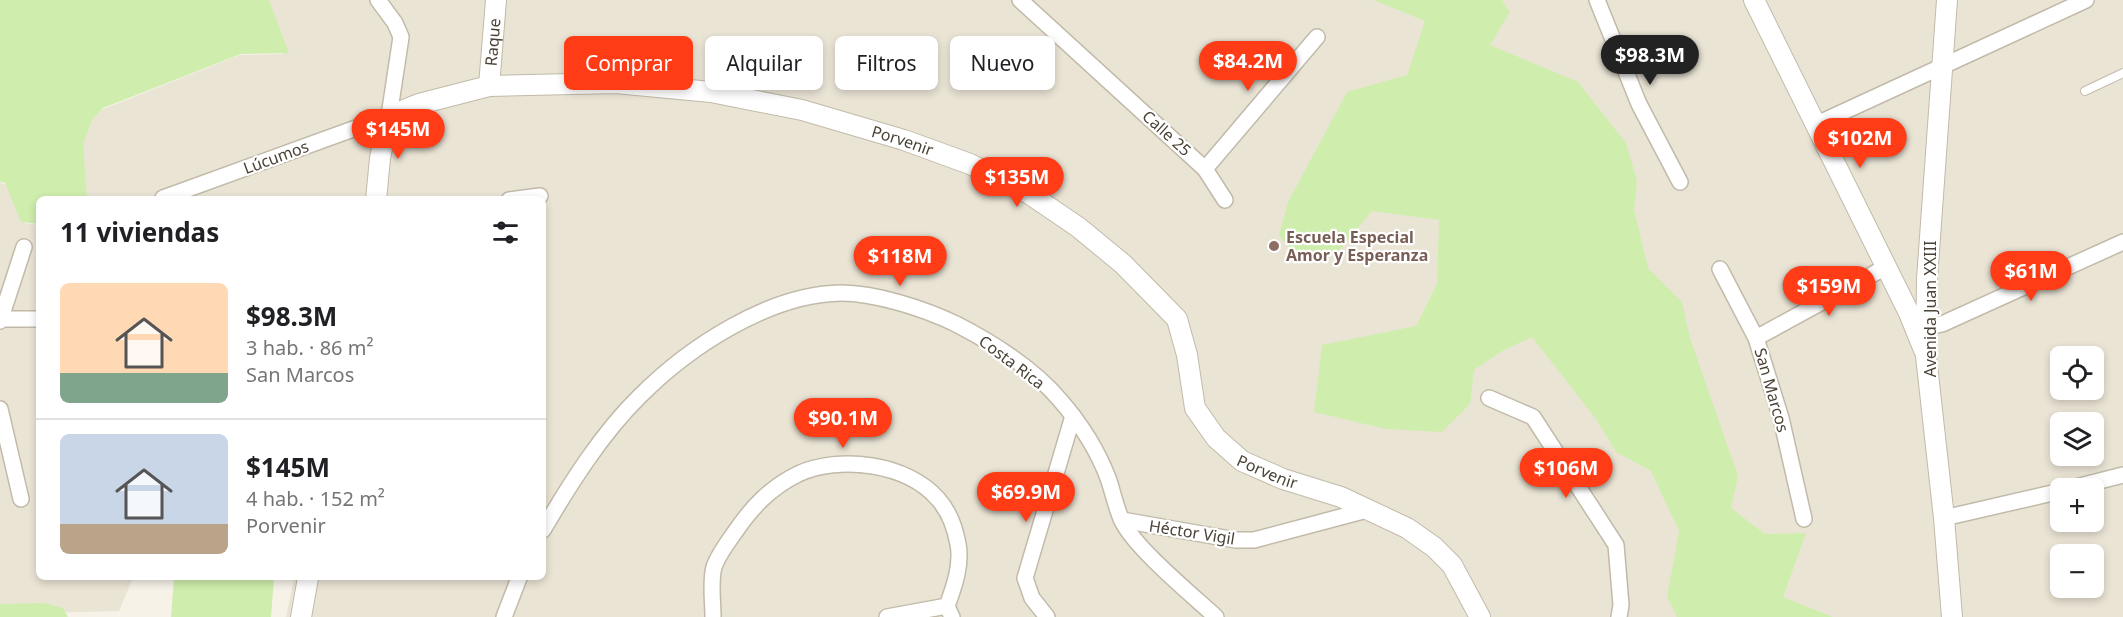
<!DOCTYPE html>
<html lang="es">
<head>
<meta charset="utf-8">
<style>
  :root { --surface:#fff; --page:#f2f2f2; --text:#202124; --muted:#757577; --line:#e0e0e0; --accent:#ff3c16 }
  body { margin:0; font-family:"Noto Sans",sans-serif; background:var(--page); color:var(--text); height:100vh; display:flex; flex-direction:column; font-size:22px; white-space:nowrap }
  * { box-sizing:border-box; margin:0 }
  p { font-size:20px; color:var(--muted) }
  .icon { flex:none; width:33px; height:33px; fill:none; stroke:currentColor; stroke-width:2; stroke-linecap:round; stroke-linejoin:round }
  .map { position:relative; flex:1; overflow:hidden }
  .details { position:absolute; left:36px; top:196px; width:510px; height:384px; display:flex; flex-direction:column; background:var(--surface); border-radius:9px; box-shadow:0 3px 9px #0003 }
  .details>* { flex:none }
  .guide { position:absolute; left:564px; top:36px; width:570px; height:54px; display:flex; gap:12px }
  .controls { position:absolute; left:2050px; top:346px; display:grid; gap:12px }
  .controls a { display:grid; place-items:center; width:54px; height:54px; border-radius:9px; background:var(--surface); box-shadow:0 3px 9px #0003; font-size:30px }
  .price { position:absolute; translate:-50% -51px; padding:0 14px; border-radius:21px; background:var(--accent); color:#fff; font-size:20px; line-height:39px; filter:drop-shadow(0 2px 3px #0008) }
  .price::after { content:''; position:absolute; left:50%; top:36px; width:18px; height:14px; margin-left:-9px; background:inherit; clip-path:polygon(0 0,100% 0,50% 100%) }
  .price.current { background:#222; color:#fff }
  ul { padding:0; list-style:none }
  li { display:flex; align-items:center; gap:18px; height:150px; padding:0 24px }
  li+li { border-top:2px solid var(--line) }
  li span { display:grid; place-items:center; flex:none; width:168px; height:120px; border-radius:9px; color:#555 }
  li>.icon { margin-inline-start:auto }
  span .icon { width:72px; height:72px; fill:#fffc; stroke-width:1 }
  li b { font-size:26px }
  h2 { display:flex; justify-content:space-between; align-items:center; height:72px; padding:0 24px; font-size:26px }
  .pill { padding:0 21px; border-radius:9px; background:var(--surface); box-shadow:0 3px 9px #0003; font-size:21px; line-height:54px }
  .pill.current { background:var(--accent); color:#fff }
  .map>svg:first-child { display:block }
  .residential { fill:#eae4d5; fill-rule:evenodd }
  .green { fill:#cfeead }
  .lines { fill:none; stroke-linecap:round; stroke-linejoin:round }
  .service-casing { stroke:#c2baa9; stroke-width:10 }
  .minor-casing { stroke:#c2baa9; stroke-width:18 }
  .tertiary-casing { stroke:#c2baa9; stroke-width:22 }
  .service { stroke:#fff; stroke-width:8 }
  .minor { stroke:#fff; stroke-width:15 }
  .tertiary { stroke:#fff; stroke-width:20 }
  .education-dot { fill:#8d6e63; stroke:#fff; stroke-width:2 }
  .labels { text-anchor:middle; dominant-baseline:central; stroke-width:4.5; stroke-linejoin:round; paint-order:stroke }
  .street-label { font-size:16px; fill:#4a4236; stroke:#fff }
  .education-label { font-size:16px; font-weight:bold; fill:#785e54; stroke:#fff; text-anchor:start }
</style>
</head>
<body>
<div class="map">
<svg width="2123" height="617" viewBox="0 0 2123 617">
  <rect width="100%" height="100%" fill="#f6f2e8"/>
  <g class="residential">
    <path d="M262,0H2123V617H286L294,578H543V200L82,199L79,149L88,123L101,110L240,55L283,54ZM2061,357H2094V390H2061ZM2061,423H2094V456H2061ZM2061,489H2094V522H2061ZM2061,555H2094V588H2061Z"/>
    <polygon points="0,183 8,185 24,223 39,225 39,578 133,578 119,611 0,614"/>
  </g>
  <g class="green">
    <polygon points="0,0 269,0 289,53 241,54 103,108 92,120 83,144 87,199 39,200 39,224 21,222 5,183 0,182"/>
    <polygon points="1373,0 1502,0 1510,12 1490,45 1578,82 1626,143 1637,181 1634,210 1648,268 1682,302 1690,338 1738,476 1731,508 1765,534 1806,533 1783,597 1833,617 1677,617 1667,597 1679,531 1651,471 1616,452 1596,419 1532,337 1502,351 1474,370 1470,404 1442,432 1386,429 1314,412 1322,345 1416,326 1437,284 1439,220 1372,211 1339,251 1302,263 1279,235 1288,202 1347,92 1407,75 1425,21"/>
    <polygon points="174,578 274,578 271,617 171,617"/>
    <polygon points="44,603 63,608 68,617 0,617 0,604"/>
  </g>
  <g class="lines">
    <g class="service-casing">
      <polyline id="service" points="2085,91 2123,73"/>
    </g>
    <g class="minor-casing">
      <g id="minor">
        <polyline points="1020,0 1205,169 1225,200"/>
        <polyline points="1597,0 1639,104 1680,182"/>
        <polyline points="1817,124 2086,0"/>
        <polyline points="1205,169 1317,37"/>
        <polyline points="163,198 389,116 401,37 395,23 378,0"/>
        <polyline points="509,200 540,196"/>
        <polyline points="1720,269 1756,338 1781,418 1804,519"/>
        <polyline points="0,319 39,319"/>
        <polyline points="0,321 24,247"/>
        <polyline points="1928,327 1942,324 2123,242"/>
        <polyline points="1756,338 1886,267"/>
        <polyline points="1489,398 1533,417 1616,545 1621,605 1619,617"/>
        <polyline points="0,409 21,499"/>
        <polyline points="2068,489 2123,475"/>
        <polyline points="1944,518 2061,491"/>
        <polyline points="1122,520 1236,540 1254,540 1367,510"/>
        <path d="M543,530C570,484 602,433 640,396C689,347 769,294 841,293C876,293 925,309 956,324C993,343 1033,368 1060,400C1080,423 1097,449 1108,478C1113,492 1116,508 1122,521C1136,549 1191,594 1216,617"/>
        <polyline points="504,617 519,578"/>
        <path d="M713,617C713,602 710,581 714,567C718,555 728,542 735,532C752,507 770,488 798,474C839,455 907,463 938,499C949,511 955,528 958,544C962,565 954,587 947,606L952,617"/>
        <polyline points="887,617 947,606"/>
        <polyline points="1047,617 1032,598 1025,578 1073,416"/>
      </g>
    </g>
    <g class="tertiary-casing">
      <g id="tertiary">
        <polyline points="1754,0 1909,313 1924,350"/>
        <polyline points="1947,0 1927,279 1926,356 1944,518 1952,617"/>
        <path id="s1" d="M489,86L496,0"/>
        <path id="s2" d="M376,200L380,158L389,116L419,104L489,86L616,83L711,92L802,110L904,140L970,164L1028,193L1078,227L1123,264L1177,319L1187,355L1195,408L1216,438L1242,461L1283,479L1341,497L1407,528L1434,547L1452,565L1480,617"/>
        <polyline points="301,617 308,578"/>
      </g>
    </g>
    <use href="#service" class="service"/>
    <use href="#minor" class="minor"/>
    <use href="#tertiary" class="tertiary"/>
  </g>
  <circle class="education-dot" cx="1274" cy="246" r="6"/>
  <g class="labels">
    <g class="street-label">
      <text stroke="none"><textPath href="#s1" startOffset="44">Raque</textPath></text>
      <text transform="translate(1167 133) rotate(42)">Calle 25</text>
      <text stroke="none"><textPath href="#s2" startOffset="610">Porvenir</textPath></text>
      <text transform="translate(276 157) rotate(-20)">Lúcumos</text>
      <text transform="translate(1930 309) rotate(-90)">Avenida Juan XXIII</text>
      <text transform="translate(1012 362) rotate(37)">Costa Rica</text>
      <text transform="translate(1772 390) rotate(74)">San Marcos</text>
      <text stroke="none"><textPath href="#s2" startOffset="1132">Porvenir</textPath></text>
      <text transform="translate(1192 532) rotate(9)">Héctor Vigil</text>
    </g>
    <g class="education-label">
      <text x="1286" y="237">Escuela Especial<tspan x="1286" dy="18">Amor y Esperanza</tspan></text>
    </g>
  </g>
</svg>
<div class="controls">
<a><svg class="icon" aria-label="locate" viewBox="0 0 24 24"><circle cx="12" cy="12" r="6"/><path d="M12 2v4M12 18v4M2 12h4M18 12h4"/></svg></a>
<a><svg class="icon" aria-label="layers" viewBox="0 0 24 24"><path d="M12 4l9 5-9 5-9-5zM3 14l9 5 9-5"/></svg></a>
<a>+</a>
<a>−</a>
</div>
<b class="price current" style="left:1650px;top:86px">$98.3M</b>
<b class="price" style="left:1248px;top:92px">$84.2M</b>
<b class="price" style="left:398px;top:160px">$145M</b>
<b class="price" style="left:1860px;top:169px">$102M</b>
<b class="price" style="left:1017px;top:208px">$135M</b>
<b class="price" style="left:900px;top:287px">$118M</b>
<b class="price" style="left:2031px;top:302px">$61M</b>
<b class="price" style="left:1829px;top:317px">$159M</b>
<b class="price" style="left:843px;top:449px">$90.1M</b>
<b class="price" style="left:1566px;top:499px">$106M</b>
<b class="price" style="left:1026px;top:523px">$69.9M</b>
<div class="guide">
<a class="pill current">Comprar</a>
<a class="pill">Alquilar</a>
<a class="pill">Filtros</a>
<a class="pill">Nuevo</a>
</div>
<section class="details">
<h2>11 viviendas<svg class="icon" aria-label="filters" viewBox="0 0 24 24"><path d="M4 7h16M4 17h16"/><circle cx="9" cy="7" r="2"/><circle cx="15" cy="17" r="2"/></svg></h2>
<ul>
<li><span style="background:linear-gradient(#ffd9b3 75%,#7fa58c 0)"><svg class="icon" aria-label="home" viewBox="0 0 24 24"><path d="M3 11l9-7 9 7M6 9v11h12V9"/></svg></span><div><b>$98.3M</b><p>3 hab. · 86 m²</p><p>San Marcos</p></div></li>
<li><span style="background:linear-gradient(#c9d6e8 75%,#b9a48a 0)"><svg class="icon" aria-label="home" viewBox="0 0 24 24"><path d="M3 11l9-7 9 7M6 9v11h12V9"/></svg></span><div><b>$145M</b><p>4 hab. · 152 m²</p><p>Porvenir</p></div></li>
</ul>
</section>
</div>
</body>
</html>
